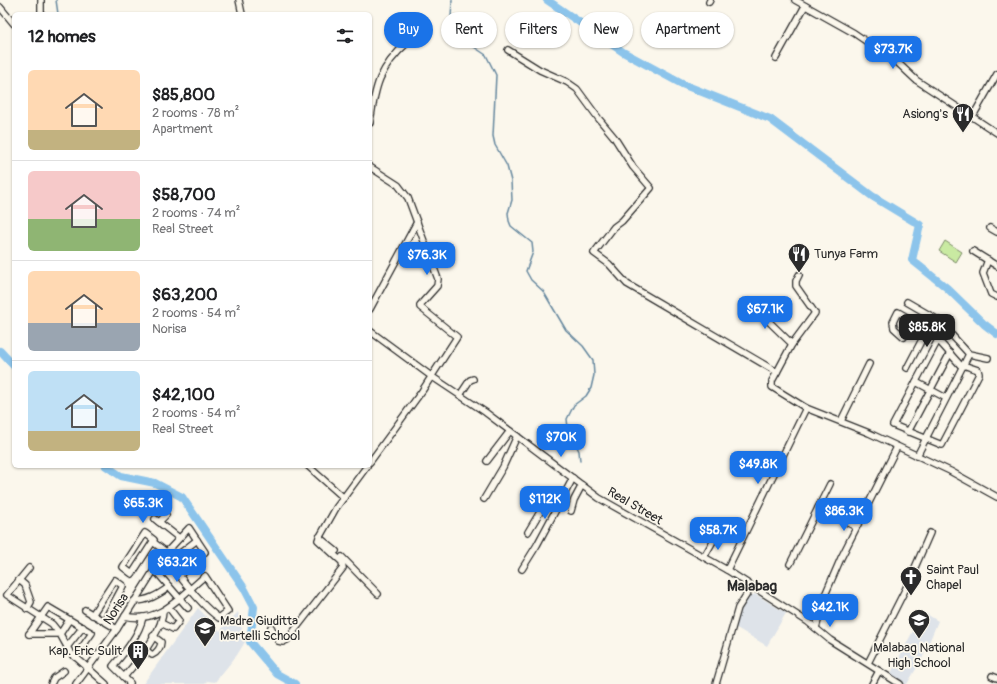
<!DOCTYPE html>
<html lang="en">
<head>
<meta charset="utf-8">
<style>
  :root { --surface:#fff; --page:#f2f2f2; --text:#202124; --muted:#757577; --line:#e0e0e0; --accent:#1a73e8 }
  body { margin:0; font-family:Pangolin,sans-serif; background:var(--page); color:var(--text); height:100vh; display:flex; flex-direction:column; font-size:15px; white-space:nowrap }
  * { box-sizing:border-box; margin:0 }
  p { font-size:13px; color:var(--muted) }
  .icon { flex:none; width:22px; height:22px; fill:none; stroke:currentColor; stroke-width:2; stroke-linecap:round; stroke-linejoin:round }
  .map { position:relative; flex:1; overflow:hidden }
  .side { position:absolute; left:12px; top:12px; width:360px; height:456px; display:flex; flex-direction:column; background:var(--surface); border-radius:6px; box-shadow:0 1px 3px #0004 }
  .side>* { flex:none }
  .banner { position:absolute; left:384px; top:12px; width:380px; height:36px; display:flex; gap:8px }
  .price { position:absolute; translate:-50% -34px; padding:0 9px; border-radius:8px; background:var(--accent); color:#fff; font-size:13px; line-height:26px; filter:drop-shadow(0 1px 2px #0008) }
  .price::after { content:''; position:absolute; left:50%; top:24px; width:12px; height:9px; margin-left:-6px; background:inherit; clip-path:polygon(0 0,100% 0,50% 100%) }
  .price.on { background:#222; color:#fff }
  ul { padding:0; list-style:none }
  li { display:flex; align-items:center; gap:12px; height:100px; padding:0 16px }
  li+li { border-top:1px solid var(--line) }
  li span { display:grid; place-items:center; flex:none; width:112px; height:80px; border-radius:6px; color:#555 }
  li>.icon { margin-inline-start:auto }
  span .icon { width:48px; height:48px; fill:#fffc; stroke-width:1 }
  li b { font-size:17px }
  h2 { display:flex; justify-content:space-between; align-items:center; height:48px; padding:0 16px; font-size:17px }
  .tag { padding:0 14px; border-radius:18px; background:var(--surface); box-shadow:0 1px 3px #0004; font-size:14px; line-height:36px }
  .tag.on { background:var(--accent); color:#fff }
  .map>svg:first-child { display:block }
  .built { fill:#dee3e9 }
  .green { fill:#c9eaa2; stroke:#7a8a66 }
  .lines { fill:none; stroke-linecap:round; stroke-linejoin:round }
  .stream { stroke:#65879e; stroke-width:1.5 }
  .river { stroke:#8cc4eb; stroke-width:8 }
  .minor-casing { stroke:#2b2b2b; stroke-width:8 }
  .minor { stroke:#fbf7ec; stroke-width:5.5 }
  .labels { text-anchor:middle; dominant-baseline:central; stroke-width:3.5; stroke-linejoin:round; paint-order:stroke }
  .poi-label { font-size:13px; fill:#2b2b2b; stroke:#fbf7ec; text-anchor:start }
  .street-label { font-size:13px; fill:#2b2b2b; stroke:#fbf7ec }
  .quarter-label { font-size:15px; font-weight:bold; fill:#2b2b2b; stroke:#fbf7ec }
</style>
</head>
<body>
<div class="map">
<svg width="997" height="684" viewBox="0 0 997 684">
  <rect width="100%" height="100%" fill="#fbf7ec"/>
  <filter id="ink" filterUnits="userSpaceOnUse"><feTurbulence type="fractalNoise" baseFrequency=".025" numOctaves="2"/><feDisplacementMap in="SourceGraphic" scale="8" xChannelSelector="R" yChannelSelector="G"/><feConvolveMatrix kernelMatrix="1 2 1 2 8 2 1 2 1" color-interpolation-filters="sRGB"/></filter>
  <g filter="url(#ink)">
    <g class="built">
      <polygon points="755,594 786,613 767,646 735,627 741,610 748,597"/>
      <polygon points="198,608 220,631 238,612 245,642 237,655 215,682 207,681 205,684 143,684"/>
      <polygon points="923,612 938,621 922,659 907,684 905,684 890,675"/>
    </g>
    <polygon class="green" points="945,241 962,252 956,262 939,251"/>
    <g class="lines">
      <g class="stream">
        <polyline points="56,0 58,14"/>
        <polyline points="452,0 451,18 456,31 462,39 486,55 496,75 493,136 495,145 507,166 511,181 512,200 508,213 509,221 511,226 532,243 533,252 526,271 531,280 543,291 566,330 583,346 593,360 594,375 591,388 586,396 574,405 567,419 568,428 579,451 580,461"/>
      </g>
      <g class="river">
        <polyline points="547,0 623,52 682,84 770,119 872,196 920,225 912,260 947,288 984,324 997,334"/>
        <polyline points="0,351 14,366"/>
        <polyline points="106,466 121,476 155,483 182,497 244,588 254,607 250,642 277,674 295,684"/>
      </g>
      <g class="minor-casing">
        <g id="minor">
          <polyline points="239,0 242,14"/>
          <polyline points="795,0 854,33 898,63 916,80 997,133"/>
          <polyline points="709,2 710,0"/>
          <polyline points="0,7 14,24"/>
          <polyline points="41,14 41,0"/>
          <polyline points="508,50 540,70 567,82 577,89 599,119 614,137 633,167 651,188 622,221 614,227 594,253 609,264 627,284 777,372 772,381 772,387 806,408 869,433 950,471 997,497"/>
          <polyline points="776,58 805,6"/>
          <polyline points="973,116 997,74"/>
          <path d="M370,123C375,86 379,68 408,42"/>
          <polyline points="370,167 398,185 408,198 438,279 437,286 420,305 420,307 457,337 422,391 370,462"/>
          <polyline points="990,228 997,232"/>
          <polyline points="973,251 997,266"/>
          <polyline points="988,260 983,273 991,294 997,297"/>
          <polyline points="749,302 792,344"/>
          <polyline points="907,302 938,320 969,354 988,358"/>
          <polyline points="370,309 417,222"/>
          <path d="M913,321L904,337L894,328L893,322L898,312C913,320 926,329 938,340"/>
          <polyline points="370,331 431,376 485,412 599,498 727,570 808,622 830,640 900,684"/>
          <polyline points="962,367 938,340 893,425 942,445 979,374 978,370 963,365"/>
          <polyline points="907,368 927,330 938,320"/>
          <polyline points="777,372 792,344 815,313 796,286 796,281 799,275"/>
          <polyline points="916,382 946,398"/>
          <polyline points="460,395 470,380 473,379"/>
          <polyline points="841,421 869,364"/>
          <polyline points="908,432 950,353"/>
          <polyline points="917,456 969,354"/>
          <polyline points="487,461 510,431"/>
          <polyline points="308,466 344,498"/>
          <polyline points="484,499 503,467 517,436"/>
          <polyline points="818,508 856,527"/>
          <polyline points="571,511 574,500 582,485"/>
          <polyline points="155,519 179,538"/>
          <polyline points="159,522 166,515"/>
          <polyline points="528,532 549,497 552,497 561,502"/>
          <polygon points="145,533 154,540 132,574 123,567"/>
          <polyline points="319,537 336,551"/>
          <polyline points="153,542 166,552"/>
          <polyline points="342,557 378,594"/>
          <polyline points="704,557 716,536"/>
          <polyline points="169,562 197,540"/>
          <polyline points="790,564 830,484"/>
          <polyline points="29,568 7,595 52,624 60,634 70,652 106,684"/>
          <polyline points="154,569 188,608"/>
          <polyline points="522,569 537,545 573,478"/>
          <polyline points="727,570 806,408"/>
          <polyline points="19,580 25,585 31,602 27,609"/>
          <path d="M134,601C148,601 158,595 169,587"/>
          <polyline points="85,610 117,629"/>
          <polyline points="92,615 115,580 123,586 104,621"/>
          <path d="M125,616C159,625 182,595 205,576L228,611L219,618C198,603 180,575 163,556"/>
          <polyline points="161,623 173,629 179,621 169,608"/>
          <polyline points="271,627 278,641 283,642 287,640 343,568 342,562 318,540 336,508 367,466"/>
          <polyline points="816,628 825,595 841,558 897,447"/>
          <polyline points="29,634 48,607 92,633 75,657"/>
          <polyline points="29,634 60,634 69,620"/>
          <polyline points="67,647 83,627"/>
          <path d="M146,650L152,655C157,653 161,647 161,642L153,636"/>
          <polyline points="868,663 906,588 930,533"/>
          <polyline points="992,676 997,678"/>
          <path d="M124,677C137,662 163,631 163,611"/>
          <polyline points="51,684 54,678 64,671"/>
          <polyline points="76,684 117,629 163,556 189,528 205,552 180,575"/>
          <path d="M129,684L130,683L113,666C125,652 139,635 143,617"/>
          <polyline points="716,684 738,608 752,586"/>
          <polyline points="872,684 879,671"/>
        </g>
      </g>
      <use href="#minor" class="minor"/>
    </g>
  </g>
  <defs>
    <g id="restaurant-pin" transform="scale(1.15)"><path d="M0 17L-7.5 6A9.5 9.5 0 1 1 7.5 6Z" fill="#2b2b2b" stroke="#fbf7ec"/><path d="M-5-6h1v4h1v-4h1v4h1v-4h1v5L-1.5 .5V6h-2V.5L-5-1ZM5-6V6H3V1.5H1.5Q1.5-4 5-6Z" fill="#fff"/></g>
    <g id="church-pin" transform="scale(1.15)"><path d="M0 17L-7.5 6A9.5 9.5 0 1 1 7.5 6Z" fill="#2b2b2b" stroke="#fbf7ec"/><path d="M-1.2-6h2.4v3.5h3.3v2.4h-3.3V6h-2.4V-.1h-3.3v-2.4h3.3Z" fill="#fff"/></g>
    <g id="school-pin" transform="scale(1.15)"><path d="M0 17L-7.5 6A9.5 9.5 0 1 1 7.5 6Z" fill="#2b2b2b" stroke="#fbf7ec"/><path d="M0-5L7-2L0 1L-7-2ZM-4 1L0 2.5L4 1V4Q0 6-4 4Z" fill="#fff"/></g>
    <g id="building-pin" transform="scale(1.15)"><path d="M0 17L-7.5 6A9.5 9.5 0 1 1 7.5 6Z" fill="#2b2b2b" stroke="#fbf7ec"/><path d="M-4-6H4V6H1V3H-1V6H-4ZM-2.5-4.3h1.7v1.8h-1.7ZM.8-4.3h1.7v1.8H.8ZM-2.5-1h1.7V.8h-1.7ZM.8-1h1.7V.8H.8Z" fill="#fff"/></g>
  </defs>
  <g fill-rule="evenodd">
    <use href="#restaurant-pin" x="963" y="114"/>
    <use href="#restaurant-pin" x="799" y="254"/>
    <use href="#church-pin" x="911" y="577"/>
    <use href="#school-pin" x="919" y="620"/>
    <use href="#school-pin" x="205" y="628"/>
    <use href="#building-pin" x="138" y="651"/>
  </g>
  <g class="labels">
    <g class="poi-label">
      <text x="948" y="114" text-anchor="end">Asiong's</text>
      <text x="814" y="254">Tunya Farm</text>
      <text x="926" y="570">Saint Paul<tspan x="926" dy="15">Chapel</tspan></text>
      <text x="220" y="621">Madre Giuditta<tspan x="220" dy="15">Martelli School</tspan></text>
      <text x="919" y="648" text-anchor="middle">Malabag National<tspan x="919" dy="15">High School</tspan></text>
      <text x="122" y="651" text-anchor="end">Kap. Eric Sulit</text>
    </g>
    <g class="street-label">
      <text transform="translate(635 506) rotate(30)">Real Street</text>
      <text transform="translate(116 609) rotate(-57)">Norisa</text>
    </g>
    <g class="quarter-label">
      <text x="752" y="586">Malabag</text>
    </g>
  </g>
</svg>
<b class="price" style="left:893px;top:70px">$73.7K</b>
<b class="price" style="left:427px;top:276px">$76.3K</b>
<b class="price" style="left:765px;top:330px">$67.1K</b>
<b class="price on" style="left:927px;top:348px">$85.8K</b>
<b class="price" style="left:561px;top:458px">$70K</b>
<b class="price" style="left:758px;top:485px">$49.8K</b>
<b class="price" style="left:545px;top:520px">$112K</b>
<b class="price" style="left:143px;top:524px">$65.3K</b>
<b class="price" style="left:844px;top:532px">$86.3K</b>
<b class="price" style="left:718px;top:551px">$58.7K</b>
<b class="price" style="left:177px;top:583px">$63.2K</b>
<b class="price" style="left:830px;top:628px">$42.1K</b>
<div class="banner">
<a class="tag on">Buy</a>
<a class="tag">Rent</a>
<a class="tag">Filters</a>
<a class="tag">New</a>
<a class="tag">Apartment</a>
</div>
<section class="side">
<h2>12 homes<svg class="icon" aria-label="filters" viewBox="0 0 24 24"><path d="M4 7h16M4 17h16"/><circle cx="9" cy="7" r="2"/><circle cx="15" cy="17" r="2"/></svg></h2>
<ul>
<li><span style="background:linear-gradient(#ffd9b3 75%,#c2b280 0)"><svg class="icon" aria-label="home" viewBox="0 0 24 24"><path d="M3 11l9-7 9 7M6 9v11h12V9"/></svg></span><div><b>$85,800</b><p>2 rooms · 78 m²</p><p>Apartment</p></div></li>
<li><span style="background:linear-gradient(#f6c9c9 60%,#8fb573 0)"><svg class="icon" aria-label="home" viewBox="0 0 24 24"><path d="M3 11l9-7 9 7M6 9v11h12V9"/></svg></span><div><b>$58,700</b><p>2 rooms · 74 m²</p><p>Real Street</p></div></li>
<li><span style="background:linear-gradient(#ffd9b3 65%,#9aa5b1 0)"><svg class="icon" aria-label="home" viewBox="0 0 24 24"><path d="M3 11l9-7 9 7M6 9v11h12V9"/></svg></span><div><b>$63,200</b><p>2 rooms · 54 m²</p><p>Norisa</p></div></li>
<li><span style="background:linear-gradient(#bfe0f5 75%,#c2b280 0)"><svg class="icon" aria-label="home" viewBox="0 0 24 24"><path d="M3 11l9-7 9 7M6 9v11h12V9"/></svg></span><div><b>$42,100</b><p>2 rooms · 54 m²</p><p>Real Street</p></div></li>
</ul>
</section>
</div>
</body>
</html>
